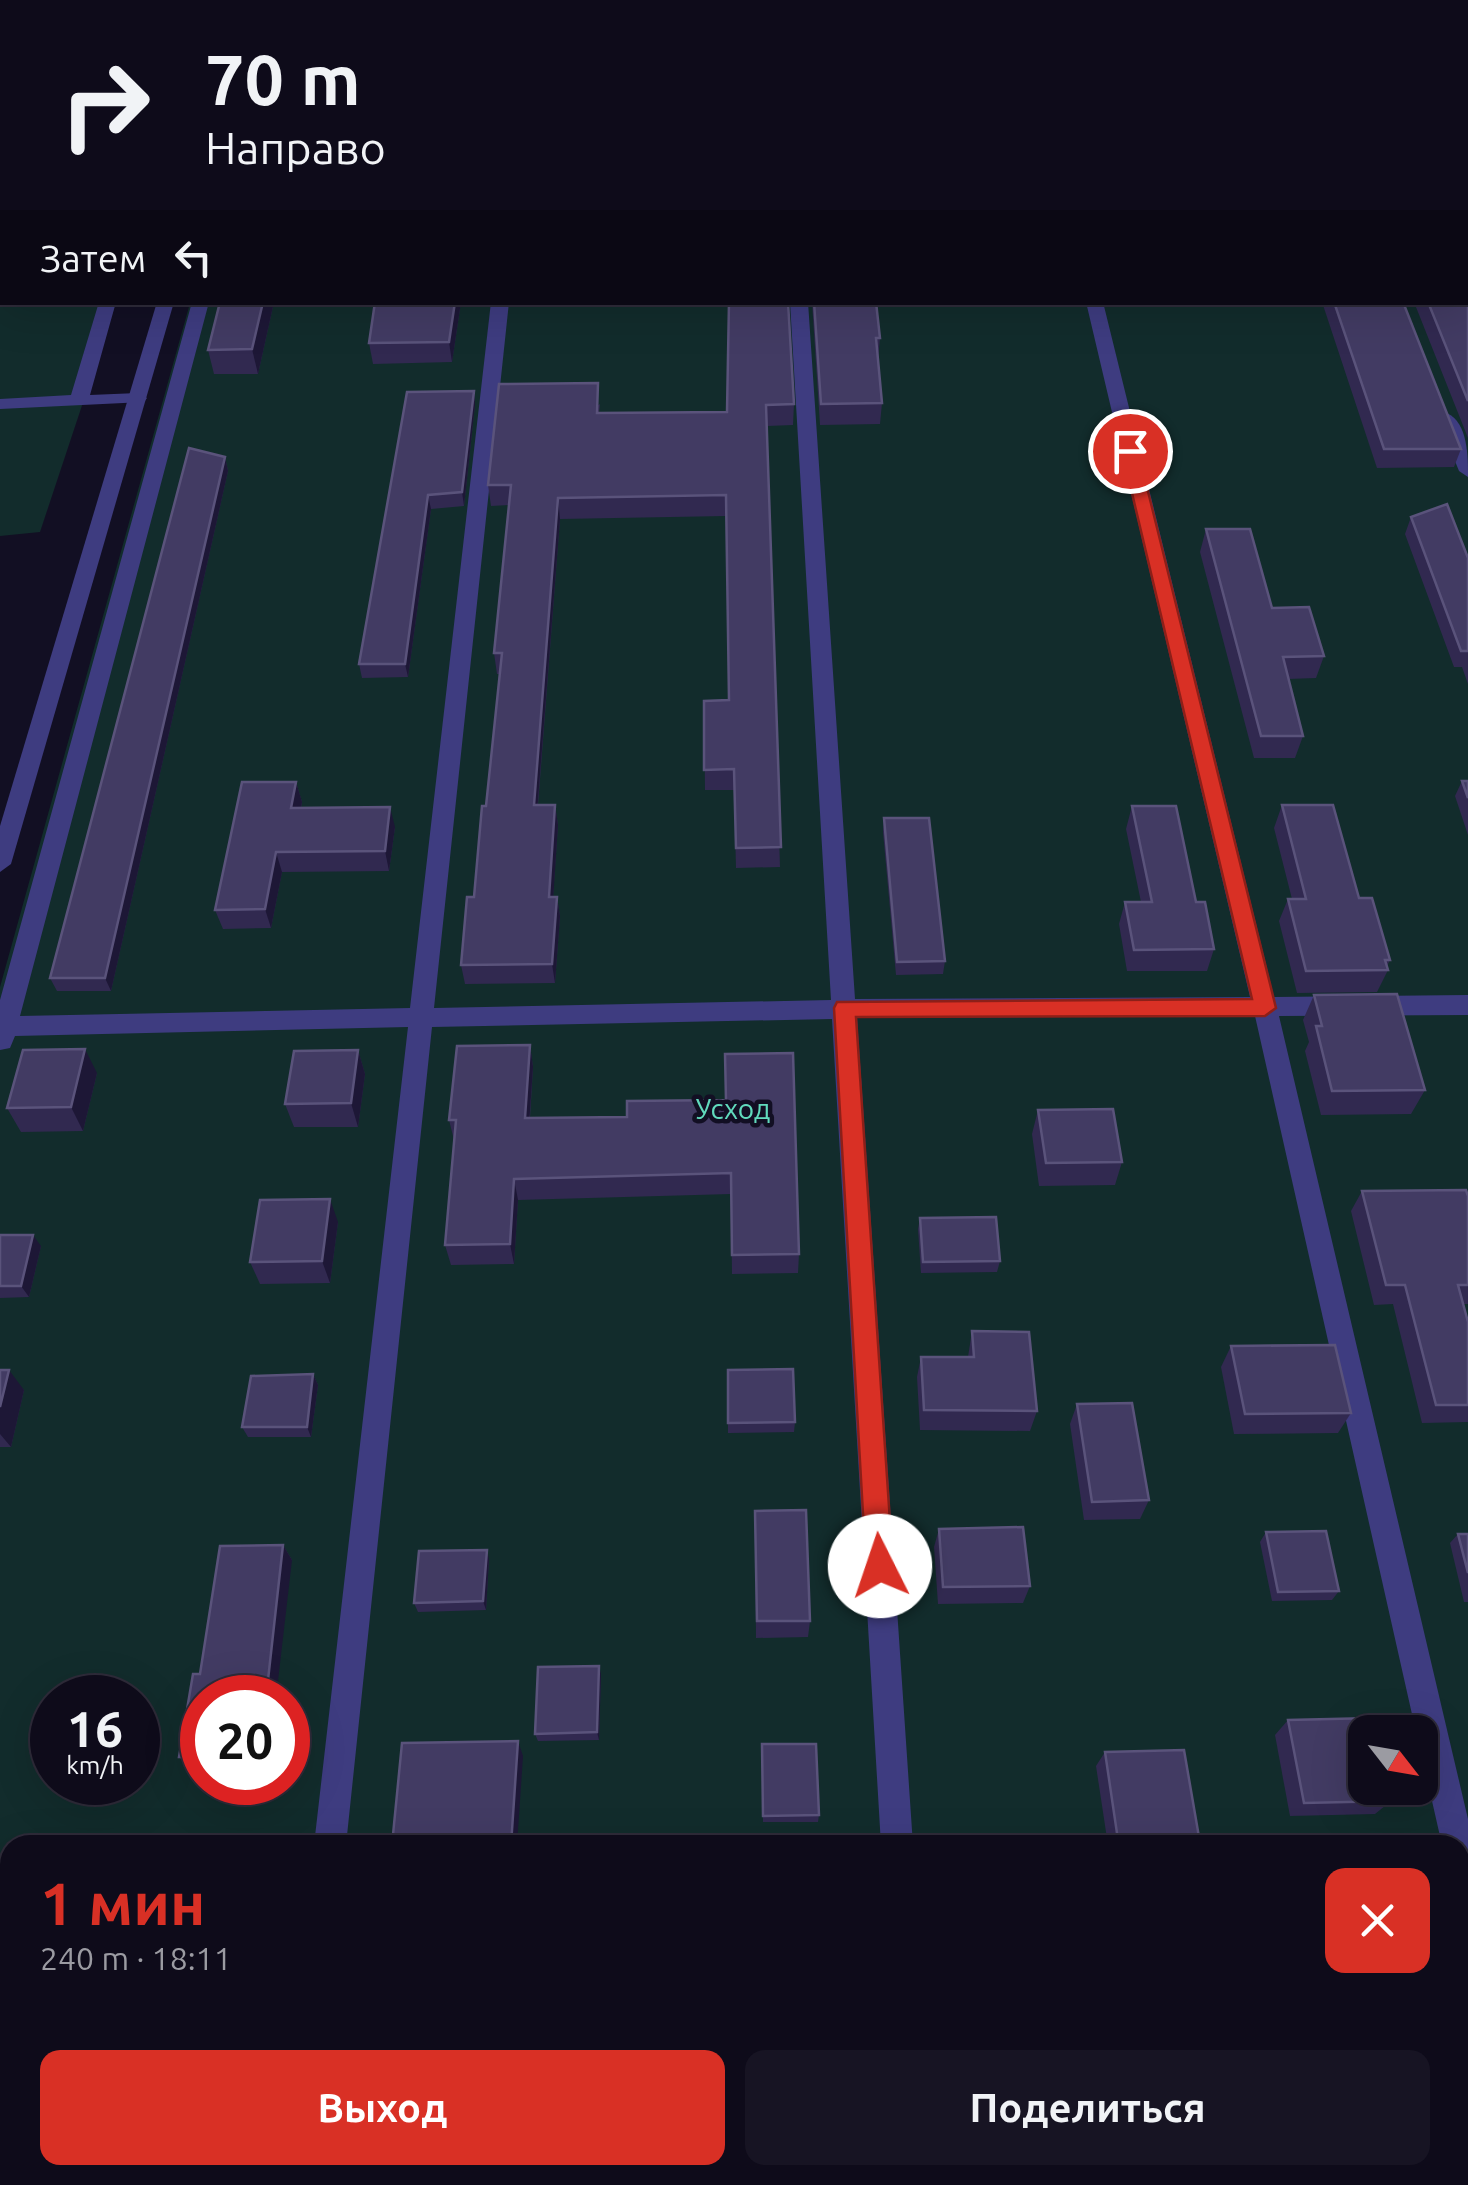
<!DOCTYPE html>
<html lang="ru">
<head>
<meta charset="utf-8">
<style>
	:root { --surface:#0e0b1a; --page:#171423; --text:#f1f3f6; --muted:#9b9ba2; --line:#2e2b39; --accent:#d93025 }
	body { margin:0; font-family:Ubuntu,sans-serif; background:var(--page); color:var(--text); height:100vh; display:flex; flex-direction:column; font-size:38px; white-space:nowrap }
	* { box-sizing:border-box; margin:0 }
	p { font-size:32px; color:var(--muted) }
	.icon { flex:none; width:55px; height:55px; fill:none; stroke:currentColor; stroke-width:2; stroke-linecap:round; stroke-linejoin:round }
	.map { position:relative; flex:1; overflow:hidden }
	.panel { position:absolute; left:0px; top:1835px; width:1470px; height:350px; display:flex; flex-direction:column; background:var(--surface); border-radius:30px 30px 0 0; box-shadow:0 10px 40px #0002,0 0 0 2px var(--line) }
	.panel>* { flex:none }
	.guide { position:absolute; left:0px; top:0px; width:1470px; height:305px; box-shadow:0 10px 40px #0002,0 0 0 2px var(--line); background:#0e0b1a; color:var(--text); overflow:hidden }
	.needle { width:65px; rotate:121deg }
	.controls { position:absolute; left:1348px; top:1715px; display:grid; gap:20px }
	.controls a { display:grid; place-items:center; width:90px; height:90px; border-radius:20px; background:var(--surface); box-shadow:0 10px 40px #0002,0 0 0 2px var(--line); font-size:50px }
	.speed { position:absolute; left:30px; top:1675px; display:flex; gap:20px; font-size:50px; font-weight:700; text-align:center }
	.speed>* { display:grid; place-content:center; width:130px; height:130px; border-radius:50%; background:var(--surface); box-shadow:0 10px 40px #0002,0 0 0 2px var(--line); line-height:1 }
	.speed small { font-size:25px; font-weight:400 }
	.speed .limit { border:15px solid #d22; background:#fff; color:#111 }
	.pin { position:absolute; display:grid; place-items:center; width:85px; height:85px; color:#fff; margin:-42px; border:5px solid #fff; border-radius:50%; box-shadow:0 2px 10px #0007 }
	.me { position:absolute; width:110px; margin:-55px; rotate:356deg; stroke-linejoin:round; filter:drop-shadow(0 0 8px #0008) }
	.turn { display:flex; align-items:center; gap:35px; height:210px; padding:0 40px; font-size:45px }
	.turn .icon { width:130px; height:130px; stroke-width:2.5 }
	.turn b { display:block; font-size:70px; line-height:85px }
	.then { display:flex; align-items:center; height:95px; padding:0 40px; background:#0003; gap:20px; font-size:38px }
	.round { display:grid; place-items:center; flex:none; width:105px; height:105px; border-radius:20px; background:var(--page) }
	.head { display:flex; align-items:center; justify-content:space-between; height:170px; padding:0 40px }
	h1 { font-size:60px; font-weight:700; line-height:75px; color:var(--accent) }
	.primary-button { display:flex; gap:20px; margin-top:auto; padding:20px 40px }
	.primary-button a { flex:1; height:115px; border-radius:20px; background:var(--accent); color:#fff; font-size:40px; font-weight:700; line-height:115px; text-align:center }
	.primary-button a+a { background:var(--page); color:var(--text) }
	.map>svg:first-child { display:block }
</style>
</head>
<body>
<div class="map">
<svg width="1468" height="2185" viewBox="0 0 1468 2185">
	<rect width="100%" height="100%" fill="#120f23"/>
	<!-- green -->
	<g fill="#122c2c" fill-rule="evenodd">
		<polygon points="0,0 216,0 2,2 2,302 116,303 40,532 0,536"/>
		<path d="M277 0H1468V2185H0V987L190 303 1468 302V2ZM52 1698H138V1782H52ZM202 1698H288V1782H202ZM1365 1732H1420V1788H1365ZM10 1845H1460V2175H10Z"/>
	</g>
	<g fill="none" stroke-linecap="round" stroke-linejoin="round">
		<!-- lane -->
		<g fill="#3e3c80" fill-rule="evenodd">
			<rect x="798" y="0" width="14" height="2"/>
			<polygon points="1300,0 1314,0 1315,2 1301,2"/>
			<polygon points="99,302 116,302 90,395 138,393 147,398 144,402 0,409 0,399 71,395"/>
			<polygon points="192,302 209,302 20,1016 410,1008 491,302 509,302 434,1008 831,1000 790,302 808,302 855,999 1250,997 1086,302 1103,302 1274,997 1468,995 1468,1015 1279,1016 1468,1819 1468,1902 1460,1899 1460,1845 1442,1845 1420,1748 1420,1732 1416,1732 1255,1016 857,1018 913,1845 881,1845 832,1019 432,1027 346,1845 314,1845 408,1027 15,1036 10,1048 0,1050 0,1000"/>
			<path d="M1447 413C1468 423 1468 456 1468 477L1459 471 1438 419Z"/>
			<polygon points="276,2175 312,2175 311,2185 275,2185"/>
			<rect x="900" y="2175" width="36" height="10"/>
		</g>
		<!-- street -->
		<polygon fill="#3e3c80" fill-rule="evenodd" points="157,302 174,302 11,864 0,872 0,826"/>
	</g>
	<!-- wall -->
	<g fill="#312950">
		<polygon points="76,0 171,0 170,2 77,2"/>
		<rect x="724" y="0" width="45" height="2"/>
		<rect x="0" y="71" width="2" height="197"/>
		<polygon points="1468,255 1468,438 1414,302 1468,302"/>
		<polygon points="274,302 258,374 214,374 208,350"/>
		<polygon points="461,302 452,362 373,364 369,343"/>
		<polygon points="729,302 794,404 793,425 767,426 780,867 736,868 734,790 705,790 704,701 729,700 726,516 560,519 538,805 555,805 558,825 553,897 557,897 560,916 555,983 465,984 461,965 474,897 486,806 500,674 497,674 494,653 509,505 491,506 488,485 600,404 599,413 727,412"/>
		<polygon points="812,302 876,302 880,338 878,359 882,403 880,424 820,425"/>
		<polygon points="1322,302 1403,302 1461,449 1454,467 1377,468"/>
		<polygon points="474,391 475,405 464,506 431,509 408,677 362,678 359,664 407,392"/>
		<polygon points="225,457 228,471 111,991 57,991 50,978"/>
		<polygon points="1411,517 1468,558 1468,684 1462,667 1454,667 1405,534"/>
		<polygon points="1206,529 1272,608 1324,656 1316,678 1288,679 1303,736 1295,758 1254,758 1200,552"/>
		<polygon points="1462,781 1468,781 1468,835 1455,796"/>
		<polygon points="296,782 302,802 301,808 395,827 389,871 282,872 271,928 223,929 215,910"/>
		<polygon points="1282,805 1359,898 1390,960 1387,966 1388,970 1377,992 1297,993 1279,921 1288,899 1292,899 1274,828"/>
		<polygon points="1132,806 1196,902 1214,949 1207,971 1127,971 1119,924 1125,902 1141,902 1126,829"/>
		<polygon points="884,818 945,961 943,974 896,975 883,832"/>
		<polygon points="1314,995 1425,1090 1411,1114 1321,1115 1305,1051 1309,1042 1303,1020"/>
		<polygon points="530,1045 533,1067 530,1118 627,1117 725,1100 799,1254 798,1273 732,1274 731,1194 518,1200 514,1264 451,1265 445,1245 454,1140 449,1120"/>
		<polygon points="358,1050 365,1074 358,1127 294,1127 285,1104"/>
		<polygon points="97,1073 83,1131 21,1132 7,1108"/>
		<polygon points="1038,1110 1122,1162 1115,1185 1039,1186 1032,1134"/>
		<polygon points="1362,1191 1468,1196 1468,1304 1463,1304 1468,1322 1468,1422 1422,1423 1393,1304 1374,1305 1351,1211"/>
		<polygon points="920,1218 1000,1261 997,1272 921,1273 918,1229"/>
		<polygon points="338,1222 330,1283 260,1284 250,1262"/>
		<polygon points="0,1235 41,1246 29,1297 0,1298"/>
		<polygon points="972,1331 1037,1411 1030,1431 920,1430 917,1377 921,1357 968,1357"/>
		<polygon points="1231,1346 1351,1413 1338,1433 1234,1434 1221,1367"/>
		<polygon points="0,1370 24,1390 11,1447 0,1447"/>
		<polygon points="728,1370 795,1422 794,1432 728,1433"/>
		<polygon points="313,1374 318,1385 311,1437 248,1437 242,1427"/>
		<polygon points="1077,1404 1149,1500 1140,1519 1084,1520 1070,1424"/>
		<polygon points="755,1511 810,1621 808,1637 756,1638"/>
		<polygon points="939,1529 1030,1586 1023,1603 938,1604 934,1547"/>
		<polygon points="1266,1532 1339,1591 1332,1600 1272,1601 1260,1542"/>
		<polygon points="1458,1534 1468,1534 1468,1602 1464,1602 1450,1543"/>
		<polygon points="283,1545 292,1560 202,1698 202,1768 190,1768 179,1757 200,1674"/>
		<polygon points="489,1559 486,1610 418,1612 414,1603"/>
		<polygon points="601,1674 599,1740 538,1741 535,1734"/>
		<polygon points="1288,1720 1391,1801 1375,1814 1290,1816 1275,1735"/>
		<polygon points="762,1744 819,1815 818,1822 763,1822"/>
		<polygon points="1105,1752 1199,1837 1191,1845 1108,1845 1096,1766"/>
	</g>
	<!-- shaded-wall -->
	<g fill="#1d1736">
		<polygon points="263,302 274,302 258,374 252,349"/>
		<polygon points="455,302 461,302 452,362 449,342"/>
		<polygon points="474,391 475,405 464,506 462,492"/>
		<polygon points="225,457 228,471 111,991 105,978"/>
		<polygon points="428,495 431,509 408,677 405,664"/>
		<polygon points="558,498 560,519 536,825 534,805"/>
		<polygon points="296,782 302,802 297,828 291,808"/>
		<polygon points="555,805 558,825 552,916 549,897"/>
		<polygon points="390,807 395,827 389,871 385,851"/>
		<polygon points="276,852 282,872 271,928 265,909"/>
		<polygon points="557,897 560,916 555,983 552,964"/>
		<polygon points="530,1045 533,1067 528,1139 525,1118"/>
		<polygon points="85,1049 97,1073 83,1131 71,1107"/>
		<polygon points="358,1050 365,1074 358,1127 351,1103"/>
		<polygon points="514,1179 518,1200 514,1264 510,1244"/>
		<polygon points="330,1199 338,1222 330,1283 322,1261"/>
		<polygon points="33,1235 41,1246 29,1297 21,1286"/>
		<polygon points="9,1370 24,1390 11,1447 0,1434 0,1407"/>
		<polygon points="313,1374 318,1385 311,1437 307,1427"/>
		<polygon points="283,1545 292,1560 276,1698 266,1698"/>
		<polygon points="487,1550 489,1559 486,1610 483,1601"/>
		<polygon points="599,1666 601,1674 599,1740 597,1732"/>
		<polygon points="518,1741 523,1756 517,1845 511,1845"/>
	</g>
	<!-- building -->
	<g fill="#423b63" stroke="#5a537b" stroke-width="2.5">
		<polygon points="310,0 362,0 361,2 310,2"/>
		<polygon points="463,0 617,0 617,2 462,2"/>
		<polygon points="843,0 1214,0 1215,2 843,2"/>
		<polygon points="1342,0 1397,0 1398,2 1343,2"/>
		<rect x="0" y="71" width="2" height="175"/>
		<polygon points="1468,254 1468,401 1428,302 1468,302"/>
		<polygon points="220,302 263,302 252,349 208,350"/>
		<polygon points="375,302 455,302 449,342 369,343"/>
		<polygon points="729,302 788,302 794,404 766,405 781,847 736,848 734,769 704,770 704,701 729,700 726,495 558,498 534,805 555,805 549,897 557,897 552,964 461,965 467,897 474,897 482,806 486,806 502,653 494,653 511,485 488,485 499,384 598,383 597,413 727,412"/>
		<polygon points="814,302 876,302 880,338 876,338 882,403 821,404"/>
		<polygon points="1334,302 1403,302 1461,449 1384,449"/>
		<polygon points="474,391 462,492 428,495 405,664 359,664 407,392"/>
		<polygon points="189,448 225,457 105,978 50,978"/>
		<polygon points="1447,504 1468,558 1468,651 1461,651 1411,517"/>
		<polygon points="1206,529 1250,529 1272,608 1309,607 1324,656 1283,657 1303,736 1261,736"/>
		<polygon points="1462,781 1468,781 1468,798"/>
		<polygon points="242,782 296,782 291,808 390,807 385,851 276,852 265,909 215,910"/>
		<polygon points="1282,805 1333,805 1359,898 1372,898 1390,960 1385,960 1388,970 1306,971 1288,899 1306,899"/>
		<polygon points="1132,806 1176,806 1196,902 1205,902 1214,949 1134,950 1125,902 1152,902"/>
		<polygon points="884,818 929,818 945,961 897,962"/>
		<polygon points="1397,994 1425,1090 1332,1091 1316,1026 1322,1026 1314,995"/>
		<polygon points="530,1045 525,1118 627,1117 627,1101 726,1100 725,1054 793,1053 799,1254 732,1255 731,1173 514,1179 510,1244 445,1245 456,1120 449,1120 457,1046"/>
		<polygon points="85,1049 71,1107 7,1108 23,1050"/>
		<polygon points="358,1050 351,1103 285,1104 294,1051"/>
		<polygon points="1113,1109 1122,1162 1046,1163 1038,1110"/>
		<polygon points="1466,1190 1468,1196 1468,1285 1458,1285 1468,1322 1468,1405 1436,1405 1405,1285 1386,1285 1362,1191"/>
		<polygon points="330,1199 322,1261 250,1262 260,1200"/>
		<polygon points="996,1217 1000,1261 923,1262 920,1218"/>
		<polygon points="0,1235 33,1235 21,1286 0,1286"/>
		<polygon points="972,1331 1029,1332 1037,1411 924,1410 921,1357 974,1357"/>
		<polygon points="1335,1345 1351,1413 1245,1414 1231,1346"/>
		<polygon points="793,1369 795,1422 728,1423 728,1370"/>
		<polygon points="0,1370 9,1370 0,1407"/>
		<polygon points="313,1374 307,1427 242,1427 251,1376"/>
		<polygon points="1132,1403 1149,1500 1092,1502 1077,1404"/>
		<polygon points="806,1510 810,1621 757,1621 755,1511"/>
		<polygon points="1023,1527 1030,1586 943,1587 939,1529"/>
		<polygon points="1326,1531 1339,1591 1278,1592 1266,1532"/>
		<polygon points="1458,1534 1468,1534 1468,1573"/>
		<polygon points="283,1545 266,1698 202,1698 202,1757 179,1757 193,1674 200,1674 220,1546"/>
		<polygon points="487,1550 483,1601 414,1603 419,1551"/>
		<polygon points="599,1666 597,1732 535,1734 538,1667"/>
		<polygon points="1373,1718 1376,1732 1365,1732 1365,1788 1388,1788 1391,1801 1304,1803 1288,1720"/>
		<polygon points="518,1741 511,1845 392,1845 402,1743"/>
		<polygon points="762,1744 816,1744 819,1815 763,1816"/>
		<polygon points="1184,1750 1199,1837 1118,1840 1105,1752"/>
	</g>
	<!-- route -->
	<polygon fill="#d93025" stroke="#8d1f18" stroke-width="2.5" points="1130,446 1138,451 1276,1008 1265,1016 856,1017 893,1566 889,1576 880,1579 870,1576 866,1566 834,1008 837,1002 1252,999 1122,451"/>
	<g text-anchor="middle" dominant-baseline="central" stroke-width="9" stroke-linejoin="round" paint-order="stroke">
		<!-- park labels -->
		<g font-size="28" fill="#61dbbd" stroke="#120f23">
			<text x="733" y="1108">Усход</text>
		</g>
	</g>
</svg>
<div class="controls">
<a><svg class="needle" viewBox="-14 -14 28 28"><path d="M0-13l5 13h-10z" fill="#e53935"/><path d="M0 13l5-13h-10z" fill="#9b9ba2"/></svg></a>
</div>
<div class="speed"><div>16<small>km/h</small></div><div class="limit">20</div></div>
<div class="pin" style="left:1130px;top:451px;background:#d93025"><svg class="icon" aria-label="arrive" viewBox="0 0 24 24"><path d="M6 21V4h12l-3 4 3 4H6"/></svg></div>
<svg class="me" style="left:880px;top:1566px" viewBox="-20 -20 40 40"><circle r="19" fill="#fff"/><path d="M0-13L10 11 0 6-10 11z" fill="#d93025"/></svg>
<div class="guide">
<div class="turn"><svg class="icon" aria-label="right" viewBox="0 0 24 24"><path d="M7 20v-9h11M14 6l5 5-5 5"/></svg><div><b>70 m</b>Направо</div></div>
<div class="then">Затем<svg class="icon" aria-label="left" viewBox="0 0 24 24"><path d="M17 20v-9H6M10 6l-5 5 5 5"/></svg></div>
</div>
<section class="panel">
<div class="head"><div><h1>1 мин</h1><p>240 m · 18:11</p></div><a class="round" style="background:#d93025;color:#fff"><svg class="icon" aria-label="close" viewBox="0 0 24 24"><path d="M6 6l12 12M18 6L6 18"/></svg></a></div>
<div class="primary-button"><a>Выход</a><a>Поделиться</a></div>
</section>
</div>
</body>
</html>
